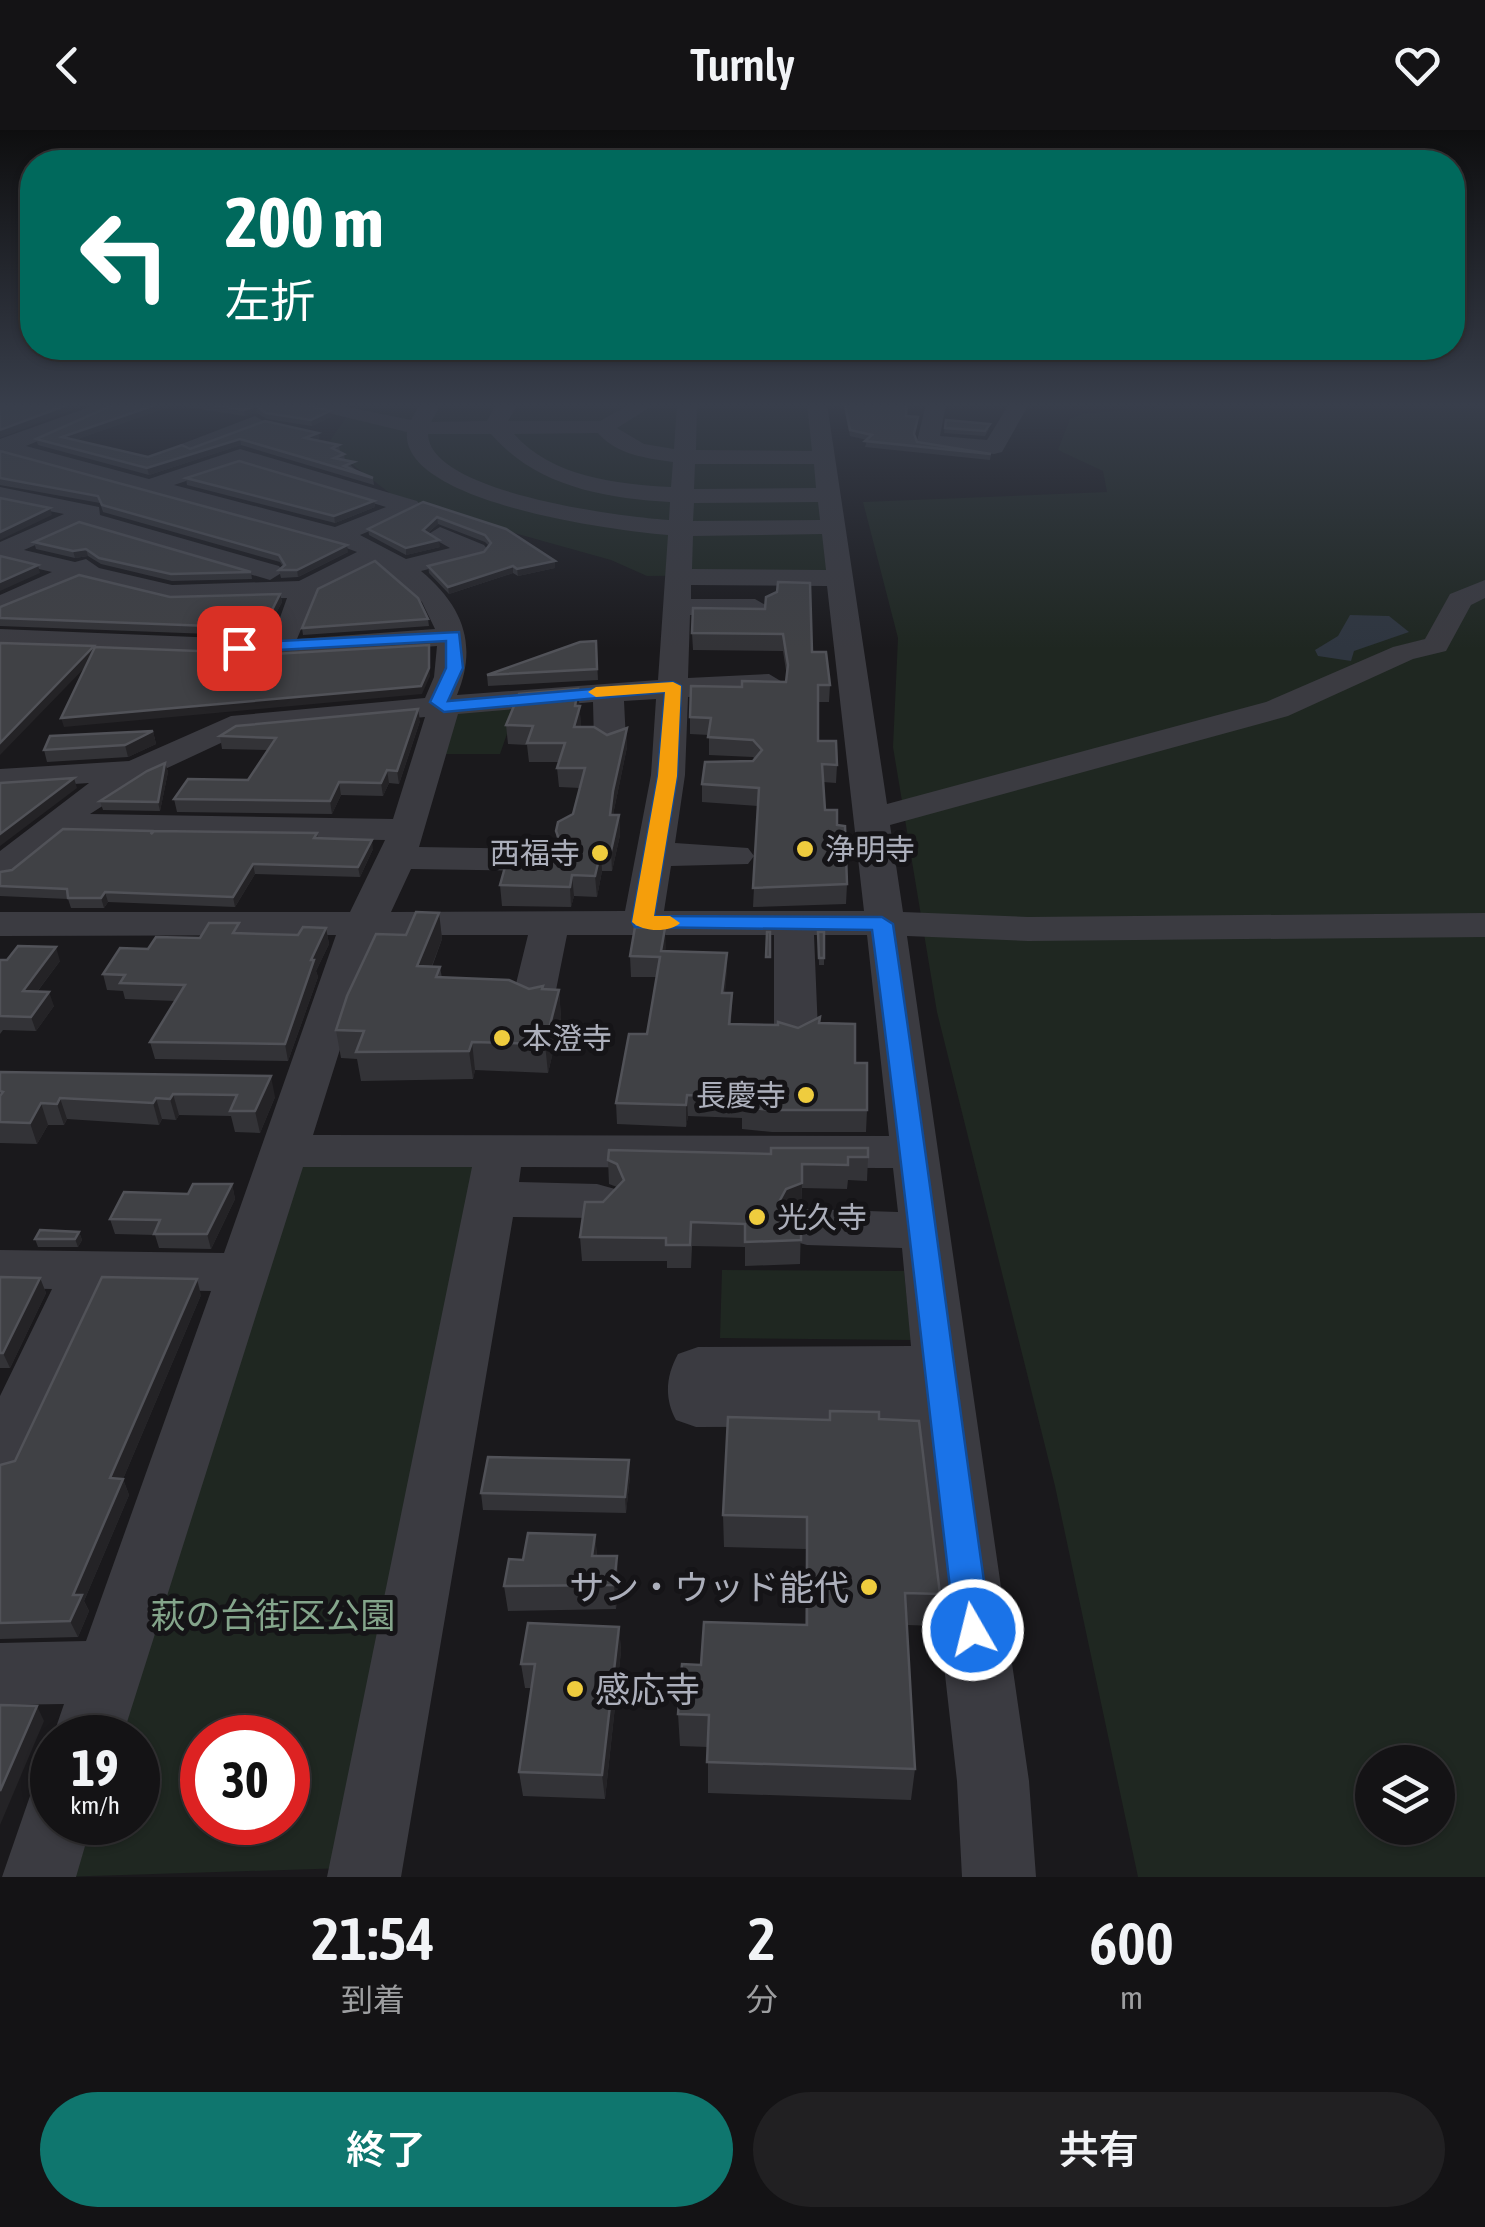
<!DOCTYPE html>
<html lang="ja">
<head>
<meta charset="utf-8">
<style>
	:root { --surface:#141315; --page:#212022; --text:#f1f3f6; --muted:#9d9ea0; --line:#333234; --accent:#0f766e }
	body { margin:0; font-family:"Asap Condensed","Noto Sans JP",sans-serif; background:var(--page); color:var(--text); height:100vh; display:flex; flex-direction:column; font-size:38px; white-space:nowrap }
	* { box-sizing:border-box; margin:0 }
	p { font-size:32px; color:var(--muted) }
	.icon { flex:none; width:55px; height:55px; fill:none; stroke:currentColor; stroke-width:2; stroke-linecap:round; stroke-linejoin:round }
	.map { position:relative; height:1747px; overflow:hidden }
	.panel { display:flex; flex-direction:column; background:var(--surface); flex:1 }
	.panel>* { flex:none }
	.banner { position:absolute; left:20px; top:20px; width:1445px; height:210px; border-radius:40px; box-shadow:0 2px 8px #0004,0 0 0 2px var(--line); background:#00695c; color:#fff; overflow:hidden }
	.fabs { position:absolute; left:1355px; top:1615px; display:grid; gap:20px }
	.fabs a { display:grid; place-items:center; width:100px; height:100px; border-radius:50%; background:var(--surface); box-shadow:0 2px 8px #0004,0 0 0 2px var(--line); font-size:50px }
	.speed { position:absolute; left:30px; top:1585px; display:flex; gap:20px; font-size:50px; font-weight:700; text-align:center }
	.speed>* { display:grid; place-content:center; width:130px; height:130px; border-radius:50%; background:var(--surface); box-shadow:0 2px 8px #0004,0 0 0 2px var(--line); line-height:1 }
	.speed small { font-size:25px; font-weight:400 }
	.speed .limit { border:15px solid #d22; background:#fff; color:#111 }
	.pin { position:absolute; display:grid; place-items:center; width:85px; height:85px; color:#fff; margin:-42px; border-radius:20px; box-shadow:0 5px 15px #0006 }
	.me { position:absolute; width:110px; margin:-55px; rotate:352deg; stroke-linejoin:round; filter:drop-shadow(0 0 8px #0008) }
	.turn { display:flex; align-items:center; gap:35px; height:210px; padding:0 40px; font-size:45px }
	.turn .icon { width:130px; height:130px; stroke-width:2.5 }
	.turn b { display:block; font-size:70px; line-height:85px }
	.eta { display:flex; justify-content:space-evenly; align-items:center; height:170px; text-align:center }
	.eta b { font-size:60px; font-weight:600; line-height:70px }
	.primary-button { display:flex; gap:20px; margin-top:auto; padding:20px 40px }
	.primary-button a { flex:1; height:115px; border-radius:60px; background:var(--accent); color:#fff; font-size:40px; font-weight:600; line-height:115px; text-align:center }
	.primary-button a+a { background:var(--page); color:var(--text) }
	header { display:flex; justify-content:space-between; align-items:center; height:130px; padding:0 40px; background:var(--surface); font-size:45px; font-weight:600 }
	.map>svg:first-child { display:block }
</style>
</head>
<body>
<header><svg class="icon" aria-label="back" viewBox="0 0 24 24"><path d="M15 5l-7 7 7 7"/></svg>Turnly<svg class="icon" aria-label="heart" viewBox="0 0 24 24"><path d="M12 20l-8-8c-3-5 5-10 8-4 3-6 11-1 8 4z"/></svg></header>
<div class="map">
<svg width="1485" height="1747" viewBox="0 0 1485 1747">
	<rect width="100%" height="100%" fill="#1a191c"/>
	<!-- green -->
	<g fill="#1f2721" fill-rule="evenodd">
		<polygon points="361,274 813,274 840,444 647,446 611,430 400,371 327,315 352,279"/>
		<path d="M1187 274H1485V1747H1138L1055 1356 937 882 893 617 898 508 863 372 1107 362 1103 341 1058 320 1070 289 1083 284ZM1372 1632H1438V1698H1372Z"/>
		<polygon points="517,575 500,624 437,624 454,581"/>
		<path d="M483 1029 347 1738 60 1747 78 1693 138 1692V1608L106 1607 300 1030ZM202 1608H288V1692H202Z"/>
		<polygon points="722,1140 904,1141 911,1210 720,1208"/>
	</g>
	<!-- water -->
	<polygon fill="#2f3640" points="1350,485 1389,486 1409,502 1354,521 1351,531 1318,526 1315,520 1338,506"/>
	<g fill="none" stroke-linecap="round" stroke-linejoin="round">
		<!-- minor -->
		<g fill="#3b3b41" fill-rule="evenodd">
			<path d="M98 274 119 277 26 316 149 349 240 319 417 371 421 376 417 381 360 405 406 429 450 418 427 405 440 397 484 415 488 420 484 425 421 441C463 476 478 515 457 565L658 550 668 405C617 401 400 373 407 302L291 274H333L411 290 420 274H441L431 292 487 291 496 274H518L508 291H600L630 274H655L617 298 644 314 674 319 677 274H697L696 320 812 321 807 274H827L887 674 1266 572 1393 517 1425 509 1450 464 1485 450V468L1471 475 1446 521 1413 529 1288 586 890 695 903 782 1028 787 1485 783V807L1028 811 907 806 1029 1651 1036 1747H962L957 1651 917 1296 696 1297 676 1290C664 1268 666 1246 678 1224L698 1217 911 1216 902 1118 807 1115 789 1110 782 1097 789 1084 807 1079 898 1082 893 1038 521 1037 519 1052 597 1054 615 1059 622 1071 615 1083 597 1088 513 1087 401 1747H327L472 1037H303L122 1608 52 1609 64 1574 0 1575V1513L86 1511 211 1161 105 1159 21 1344 0 1351V1266L52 1159 0 1158V1120L224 1123 336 805 0 806V782H350L385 710 64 705 13 747 0 750V721L89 653 0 659V639L129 631 231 586 425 568 434 547 437 516 274 528 0 517V499L266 510 277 496 287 468 172 471 81 449 0 483V465L52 442 0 430V412L64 384 0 371V357L99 377 100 385 279 436 283 442 270 450 80 395 24 420 75 432 86 429 99 438 172 455 299 451 357 422 315 406 0 323V309ZM598 303C617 325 646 328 673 332L671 357C616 354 552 347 514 304ZM428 304H491C536 356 603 368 670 372L669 390C623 387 429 363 428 304ZM240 333 386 377 335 397 174 355ZM695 334H814L816 358 694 359ZM818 372 820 390 693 391 694 373ZM822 404 826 440 692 439 693 406ZM376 433 422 472 435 499 297 509 316 463ZM691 455 827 456 864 781H664L671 736 748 734 754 726 748 718 675 713 685 645 688 567 769 562 784 553 769 544 688 548 690 485H755L769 477 755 469H691ZM656 569 651 645 625 781 391 782 411 739 540 741 553 738 559 730 553 722 540 719 419 717 458 584 593 572 594 611 610 621 626 611 624 571ZM425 587 393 689 90 684 148 647 238 605ZM376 805H528L512 870 518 879 533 883 548 879 554 870 567 805H774V902L781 911 796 915 811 911 818 902 814 805H867L889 1006 313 1005Z"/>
			<polygon points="926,274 946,274 940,306 987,310 1009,274 1029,274 1002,322 994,324 920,316 917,311"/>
			<polygon points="255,286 265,292 262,296 190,322 179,315"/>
			<polygon points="52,1657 52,1692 92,1692 76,1747 2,1747 30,1666"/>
		</g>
	</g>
	<!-- wall -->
	<g fill="#333337">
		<polygon points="115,274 301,274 331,287 312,296 267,289 257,283 245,286 174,275 75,310 148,327 190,319 265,291 318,303 319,310 317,310 339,315 340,322 344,324 345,330 355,339 353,340 373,348 374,355 241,315 149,345 38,315 36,309"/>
		<polygon points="843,274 907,274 906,286 918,292 914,306 917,312 991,324 990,330 865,317 867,310 850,306"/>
		<polygon points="946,290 989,299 985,306 944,303"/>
		<polygon points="0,321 348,422 298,447 281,448 279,440 283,437 280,432 103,382 100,373 0,355"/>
		<polygon points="186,348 374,371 375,377 335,393 187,355"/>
		<polygon points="423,372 555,431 555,438 518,446 513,443 449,464 429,443 428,436 484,422 489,416 485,412 438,394 428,403 440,417 406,425 369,405 368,399"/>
		<polygon points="34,412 251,442 252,449 172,451 101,434 88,426 75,428 36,419"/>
		<polygon points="280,464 282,472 264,506 0,496 0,477 170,467"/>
		<polygon points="765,479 812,522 830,555 829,572 818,572 818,611 837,635 836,653 823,652 825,680 837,695 847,754 846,774 753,777 758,676 702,672 702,654 755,629 753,627 709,625 709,605 690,604 690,587 742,557 786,552 787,547 783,521 693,520 692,503"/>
		<polygon points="428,489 429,496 303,505 302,498"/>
		<polygon points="596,511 598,550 488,556 487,545"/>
		<polygon points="578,559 581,597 607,605 627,598 627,617 614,680 613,685 619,685 620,705 612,741 602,741 597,767 574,766 571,777 502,776 500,755 540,730 557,714 556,701 573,684 580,658 559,657 557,638 559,632 529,632 527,615 508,614 506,595"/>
		<polygon points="420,591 399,654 389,653 383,666 341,665 332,684 177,682 174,669 248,650 268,620 222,619 220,606"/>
		<polygon points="153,601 156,614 128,627 47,632 44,620"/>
		<polygon points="165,633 168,642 160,681 103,680 100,671"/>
		<polygon points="152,703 317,703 318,708 373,719 360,747 255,744 235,777 108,772 104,778 71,778 68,769 0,766 0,742"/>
		<polygon points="439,783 442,809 432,837 440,837 442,848 529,859 543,856 543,859 559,860 561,888 548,943 475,940 473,949 361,951 357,929 341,928 336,900 406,805"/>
		<polygon points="326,798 329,814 316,841 318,847 288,931 155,929 150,912 175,871 125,869 123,861 107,860 103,844 148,819 200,808 241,804 298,805"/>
		<polygon points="818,802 824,802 824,835 819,835"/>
		<polygon points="665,821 727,823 725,863 732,863 731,894 798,898 819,893 855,933 867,980 866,1002 772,1002 742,999 742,988 688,986 686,997 617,994 616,973 647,904 657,847 631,847 630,826"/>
		<polygon points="0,830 60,831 37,862 54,876 36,901 3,900 0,904"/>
		<polygon points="0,942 275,967 260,1003 235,1002 231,986 179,985 176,990 162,989 159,995 67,989 64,995 48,995 37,1014 0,1013"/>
		<polygon points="868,1027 867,1051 848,1050 847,1059 802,1058 801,1077 786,1082 785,1084 786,1088 801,1094 800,1134 745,1136 745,1117 692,1116 691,1138 667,1138 667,1131 582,1131 580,1107 603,1072 617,1057 609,1054 608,1030"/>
		<polygon points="232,1054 235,1069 211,1119 159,1118 155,1105 115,1104 110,1089 188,1064"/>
		<polygon points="79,1102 82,1110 78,1117 38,1117 35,1109"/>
		<polygon points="0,1147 40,1148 46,1163 10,1238 0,1238"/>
		<polygon points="201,1165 123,1349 129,1365 84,1471 89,1481 78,1507 0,1509 0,1335 15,1331"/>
		<polygon points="879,1289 940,1464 936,1496 907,1495 915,1639 911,1670 708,1663 708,1617 680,1616 678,1584 701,1535 805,1495 806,1419 724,1417 723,1385 830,1290"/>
		<polygon points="630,1346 626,1383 483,1380 481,1363"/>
		<polygon points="595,1405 597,1426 619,1450 616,1479 508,1481 504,1456 523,1430"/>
		<polygon points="619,1497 621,1521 605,1669 523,1666 519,1642 532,1558 525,1558 521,1534"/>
	</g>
	<!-- shaded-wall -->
	<g fill="#242326">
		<polygon points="70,274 88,274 0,308 0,300"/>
		<polygon points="158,274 174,275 64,314 62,307"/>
		<polygon points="256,276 257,283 245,286 244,280"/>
		<polygon points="330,281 331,287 312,296 311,290"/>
		<polygon points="318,303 319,310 306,314 305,308"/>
		<polygon points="240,309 241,315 149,345 147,338"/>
		<polygon points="374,371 375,377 335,393 334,386"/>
		<polygon points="50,378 52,385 0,410 0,402"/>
		<polygon points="437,387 438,394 424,406 423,400"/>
		<polygon points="439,410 440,417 406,425 406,418"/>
		<polygon points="347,415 348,422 298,447 297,440"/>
		<polygon points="86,419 88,426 75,428 73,421"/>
		<polygon points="555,431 555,438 518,446 517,439"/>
		<polygon points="38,435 40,443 0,461 0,452"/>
		<polygon points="513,436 513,443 449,464 448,457"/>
		<polygon points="280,464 282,472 264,506 263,498"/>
		<polygon points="429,515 430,546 422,564 64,597 61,588"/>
		<polygon points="94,516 97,525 0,625 0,613"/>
		<polygon points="578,559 581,595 575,616 574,597"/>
		<polygon points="418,579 420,591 399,654 397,641"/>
		<polygon points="627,598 627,617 614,680 612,705 610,685 613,661"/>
		<polygon points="153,601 156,614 128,627 125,615"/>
		<polygon points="165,633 168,642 160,681 158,672"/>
		<polygon points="387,640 389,653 383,666 381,653"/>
		<polygon points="74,648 77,658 0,716 0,704"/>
		<polygon points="339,652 341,665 332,684 330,671"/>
		<polygon points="619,685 620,705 612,741 611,721"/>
		<polygon points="372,710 373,719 360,747 358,737"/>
		<polygon points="601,720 602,741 597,767 595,746"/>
		<polygon points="253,734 255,744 235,777 233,767"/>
		<polygon points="572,745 574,766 571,777 570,757"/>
		<polygon points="105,762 108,772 104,778 101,768"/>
		<polygon points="439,783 442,809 421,864 417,836"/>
		<polygon points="326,798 329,814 316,841 318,847 288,931 285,914 311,830"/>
		<polygon points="665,798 666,818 662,841 661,821"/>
		<polygon points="56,817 60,831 27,875 23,861"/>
		<polygon points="727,823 727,844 722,884 722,863"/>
		<polygon points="559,860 561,888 548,943 545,914"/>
		<polygon points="49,862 54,876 36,901 31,887"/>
		<polygon points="472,912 475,940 473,949 469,921"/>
		<polygon points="271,946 275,967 260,1003 255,981"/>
		<polygon points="173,964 179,985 176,990 170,969"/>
		<polygon points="687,965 688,986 686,997 686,975"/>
		<polygon points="60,968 67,989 64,995 57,974"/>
		<polygon points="156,968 162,989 159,995 153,973"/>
		<polygon points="41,973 48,995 37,1014 30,993"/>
		<polygon points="802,1053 801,1077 786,1082 779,1095 779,1072 786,1059"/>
		<polygon points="232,1054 235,1069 211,1119 207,1104"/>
		<polygon points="79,1102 82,1110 78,1117 75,1109"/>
		<polygon points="40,1148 46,1163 10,1238 3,1223"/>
		<polygon points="197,1149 201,1165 123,1349 129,1365 84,1471 89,1481 78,1507 70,1491 73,1465 110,1348"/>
		<polygon points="629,1330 630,1346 626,1383 625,1367"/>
		<polygon points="595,1405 597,1429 592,1426"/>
		<polygon points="617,1426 619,1450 616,1479 614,1455"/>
		<polygon points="619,1497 621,1521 605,1669 602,1645"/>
		<polygon points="37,1576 44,1591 0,1695 0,1661"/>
	</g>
	<!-- building -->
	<g fill="#404145" stroke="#515258" stroke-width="2.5">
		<polygon points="0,274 70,274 0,300"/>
		<polygon points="115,274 158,274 62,307 148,327 182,315 190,319 265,291 318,303 305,308 339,315 332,318 344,324 334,328 354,332 344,336 373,348 240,309 147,338 36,309"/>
		<polygon points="208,274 301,274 330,281 311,290 266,283 256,276 244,280"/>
		<polygon points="845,274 907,274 906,286 918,287 914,304 917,312 991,324 865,311 872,305 850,300"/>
		<polygon points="946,290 990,294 985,301 945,298"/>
		<polygon points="0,321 347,415 297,440 279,440 285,435 279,425 102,375 98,366 0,348"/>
		<polygon points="239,331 374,371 334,386 186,348"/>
		<polygon points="0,368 50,378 0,402"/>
		<polygon points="423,372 506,399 555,431 517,439 513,436 448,457 428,436 484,422 491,413 485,405 437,387 423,400 439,410 406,418 368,399"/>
		<polygon points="79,392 251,442 171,444 99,428 86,419 73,421 34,412"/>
		<polygon points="0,426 38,435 0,452"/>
		<polygon points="375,431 418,468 428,489 302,498 318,459"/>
		<polygon points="79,445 170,467 280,464 263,498 0,488 0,477"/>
		<polygon points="778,452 810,453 812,522 826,522 830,555 818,555 818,611 836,611 837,635 822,634 825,680 837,680 837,695 845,696 847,754 753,758 759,658 702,654 705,632 753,631 762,620 753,610 708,607 711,588 690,587 691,556 742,557 742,551 786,552 788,535 783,504 692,503 693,478 765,479 766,467 777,462"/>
		<polygon points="596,511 597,539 487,545 580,512"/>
		<polygon points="0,513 94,516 0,613"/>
		<polygon points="429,515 429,538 421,556 61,588 95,517 273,524"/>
		<polygon points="578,559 575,576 580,576 574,597 594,597 607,605 627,598 613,661 610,685 619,685 611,721 601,720 595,746 572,745 570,757 500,755 507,730 540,730 542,723 560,712 556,701 558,692 573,684 585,638 557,638 565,613 527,613 533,596 506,595 519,564"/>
		<polygon points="418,579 397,641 387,640 381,653 339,652 330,671 174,669 188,649 248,650 276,608 220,606 236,596"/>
		<polygon points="153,601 125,615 44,620 50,606"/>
		<polygon points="165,633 158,672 100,671 147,641"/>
		<polygon points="74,648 0,704 0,653"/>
		<polygon points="63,699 152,701 151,704 154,701 317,703 314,708 372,710 358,737 253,734 233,767 105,762 101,768 68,768 67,759 0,756 0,742 12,740"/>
		<polygon points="416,782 439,783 417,836 440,837 436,847 509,850 529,859 543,856 542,859 559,860 545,914 472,912 469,921 356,922 364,901 336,900 347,866 376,804 406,805"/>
		<polygon points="209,793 239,793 233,803 298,805 303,797 326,798 311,830 314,830 285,914 150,912 185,855 120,853 125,845 103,844 120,818 148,819 156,807 200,808"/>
		<polygon points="635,797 665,798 661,821 727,823 722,863 732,863 729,894 778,895 778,892 798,898 820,887 819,893 855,894 855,933 867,933 867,980 773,980 742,977 743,967 687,965 686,975 616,973 629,904 647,904 660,827 630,826"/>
		<polygon points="767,802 770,802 770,827 766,827"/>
		<polygon points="818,802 824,802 824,828 819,828"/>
		<polygon points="18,816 56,817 23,861 49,862 31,887 0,886 0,830 7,830"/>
		<polygon points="0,942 271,946 255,981 230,981 237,965 173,964 170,969 156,968 153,973 60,968 57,974 41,973 30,993 0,992 0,966 3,962 0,961"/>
		<polygon points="771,1018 868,1018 868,1027 848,1027 848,1035 802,1034 802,1053 786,1059 779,1072 786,1088 801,1094 801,1110 745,1112 745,1094 691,1092 690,1115 666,1115 666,1108 580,1107 585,1072 603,1072 624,1050 617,1034 608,1030 609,1020 771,1024"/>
		<polygon points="193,1054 232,1054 207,1104 154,1104 160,1090 110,1089 124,1062 188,1064"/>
		<polygon points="40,1100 79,1102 75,1109 35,1109"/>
		<polygon points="0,1147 40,1148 3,1223 0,1223"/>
		<polygon points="102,1147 197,1149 110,1348 123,1349 73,1465 82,1465 70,1491 0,1493 0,1335 15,1331"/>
		<polygon points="830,1281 879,1282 879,1289 919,1291 940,1464 905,1463 915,1639 707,1632 709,1585 678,1584 682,1534 701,1535 704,1492 807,1495 807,1387 723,1385 728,1287 830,1290"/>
		<polygon points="488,1327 629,1330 625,1367 481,1363"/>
		<polygon points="528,1403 595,1405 592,1426 617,1426 614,1455 504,1456 509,1429 523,1430"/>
		<polygon points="528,1493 619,1497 602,1645 519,1642 535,1534 521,1534"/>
		<polygon points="0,1575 37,1576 0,1661"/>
	</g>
	<!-- sky -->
	<linearGradient id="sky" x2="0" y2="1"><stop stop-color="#0e0e0f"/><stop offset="0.53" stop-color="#383e4b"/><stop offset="1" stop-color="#383e4b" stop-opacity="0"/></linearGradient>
	<rect width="1485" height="519" fill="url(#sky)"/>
	<!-- route -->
	<path fill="#1a73e8" stroke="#114b97" stroke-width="2.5" d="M459 502 463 538 448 571 673 552 681 556 677 646 654 786 882 787 893 794C928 1029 957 1265 991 1500L985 1511 973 1516 961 1511 955 1500C927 1267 903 1033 872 800L635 797 632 792 658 646 665 562 444 582 430 572 446 538V511L239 522 231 518 239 513Z"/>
	<!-- slow -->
	<path fill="#f59e0b" d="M673 552 681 556 677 646 654 786H670L680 793C670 803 642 802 632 792L658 646 665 562 596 567 588 562 596 557Z"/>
	<!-- markers -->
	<g fill="#efcc3e" stroke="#151417" stroke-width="4">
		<circle cx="805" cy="719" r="10"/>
		<circle cx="600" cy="723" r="10"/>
		<circle cx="502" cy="908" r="10"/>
		<circle cx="806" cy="965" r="10"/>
		<circle cx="757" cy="1087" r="10"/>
		<circle cx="869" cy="1457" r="10"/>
		<circle cx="575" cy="1559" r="10"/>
	</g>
	<g text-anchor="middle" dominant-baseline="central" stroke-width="10" stroke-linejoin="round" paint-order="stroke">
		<!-- poi labels -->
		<g font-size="30" fill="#acafbb" stroke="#151417" text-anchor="start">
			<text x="825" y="719">浄明寺</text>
			<text x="580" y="723" text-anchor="end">西福寺</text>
			<text x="522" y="908">本澄寺</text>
			<text x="786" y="965" text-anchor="end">長慶寺</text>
			<text x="777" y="1087">光久寺</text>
		</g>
		<!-- near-poi labels -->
		<g font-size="35" fill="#acafbb" stroke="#151417" text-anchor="end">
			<text x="849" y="1457">サン・ウッド能代</text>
			<text x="595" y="1559" text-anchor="start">感応寺</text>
		</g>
		<!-- near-park labels -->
		<g font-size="35" fill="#84a58b" stroke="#151417">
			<text x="273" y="1485">萩の台街区公園</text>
		</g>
	</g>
</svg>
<div class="fabs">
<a><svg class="icon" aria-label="layers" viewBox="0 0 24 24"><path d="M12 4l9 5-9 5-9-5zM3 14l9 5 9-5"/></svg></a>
</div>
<div class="speed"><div>19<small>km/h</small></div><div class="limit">30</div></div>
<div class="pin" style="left:239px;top:518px;background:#d93025"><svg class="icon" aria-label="arrive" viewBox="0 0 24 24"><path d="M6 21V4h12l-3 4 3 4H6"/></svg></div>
<svg class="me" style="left:973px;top:1500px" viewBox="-20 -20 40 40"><circle r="17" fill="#1a73e8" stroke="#fff" stroke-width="3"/><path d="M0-11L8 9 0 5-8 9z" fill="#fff"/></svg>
<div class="banner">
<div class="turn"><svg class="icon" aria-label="left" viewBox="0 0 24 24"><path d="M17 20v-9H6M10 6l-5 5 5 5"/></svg><div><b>200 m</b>左折</div></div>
</div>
</div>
<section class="panel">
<div class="eta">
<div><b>21:54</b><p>到着</p></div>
<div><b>2</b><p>分</p></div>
<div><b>600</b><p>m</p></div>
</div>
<div class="primary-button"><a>終了</a><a>共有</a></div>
</section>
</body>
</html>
